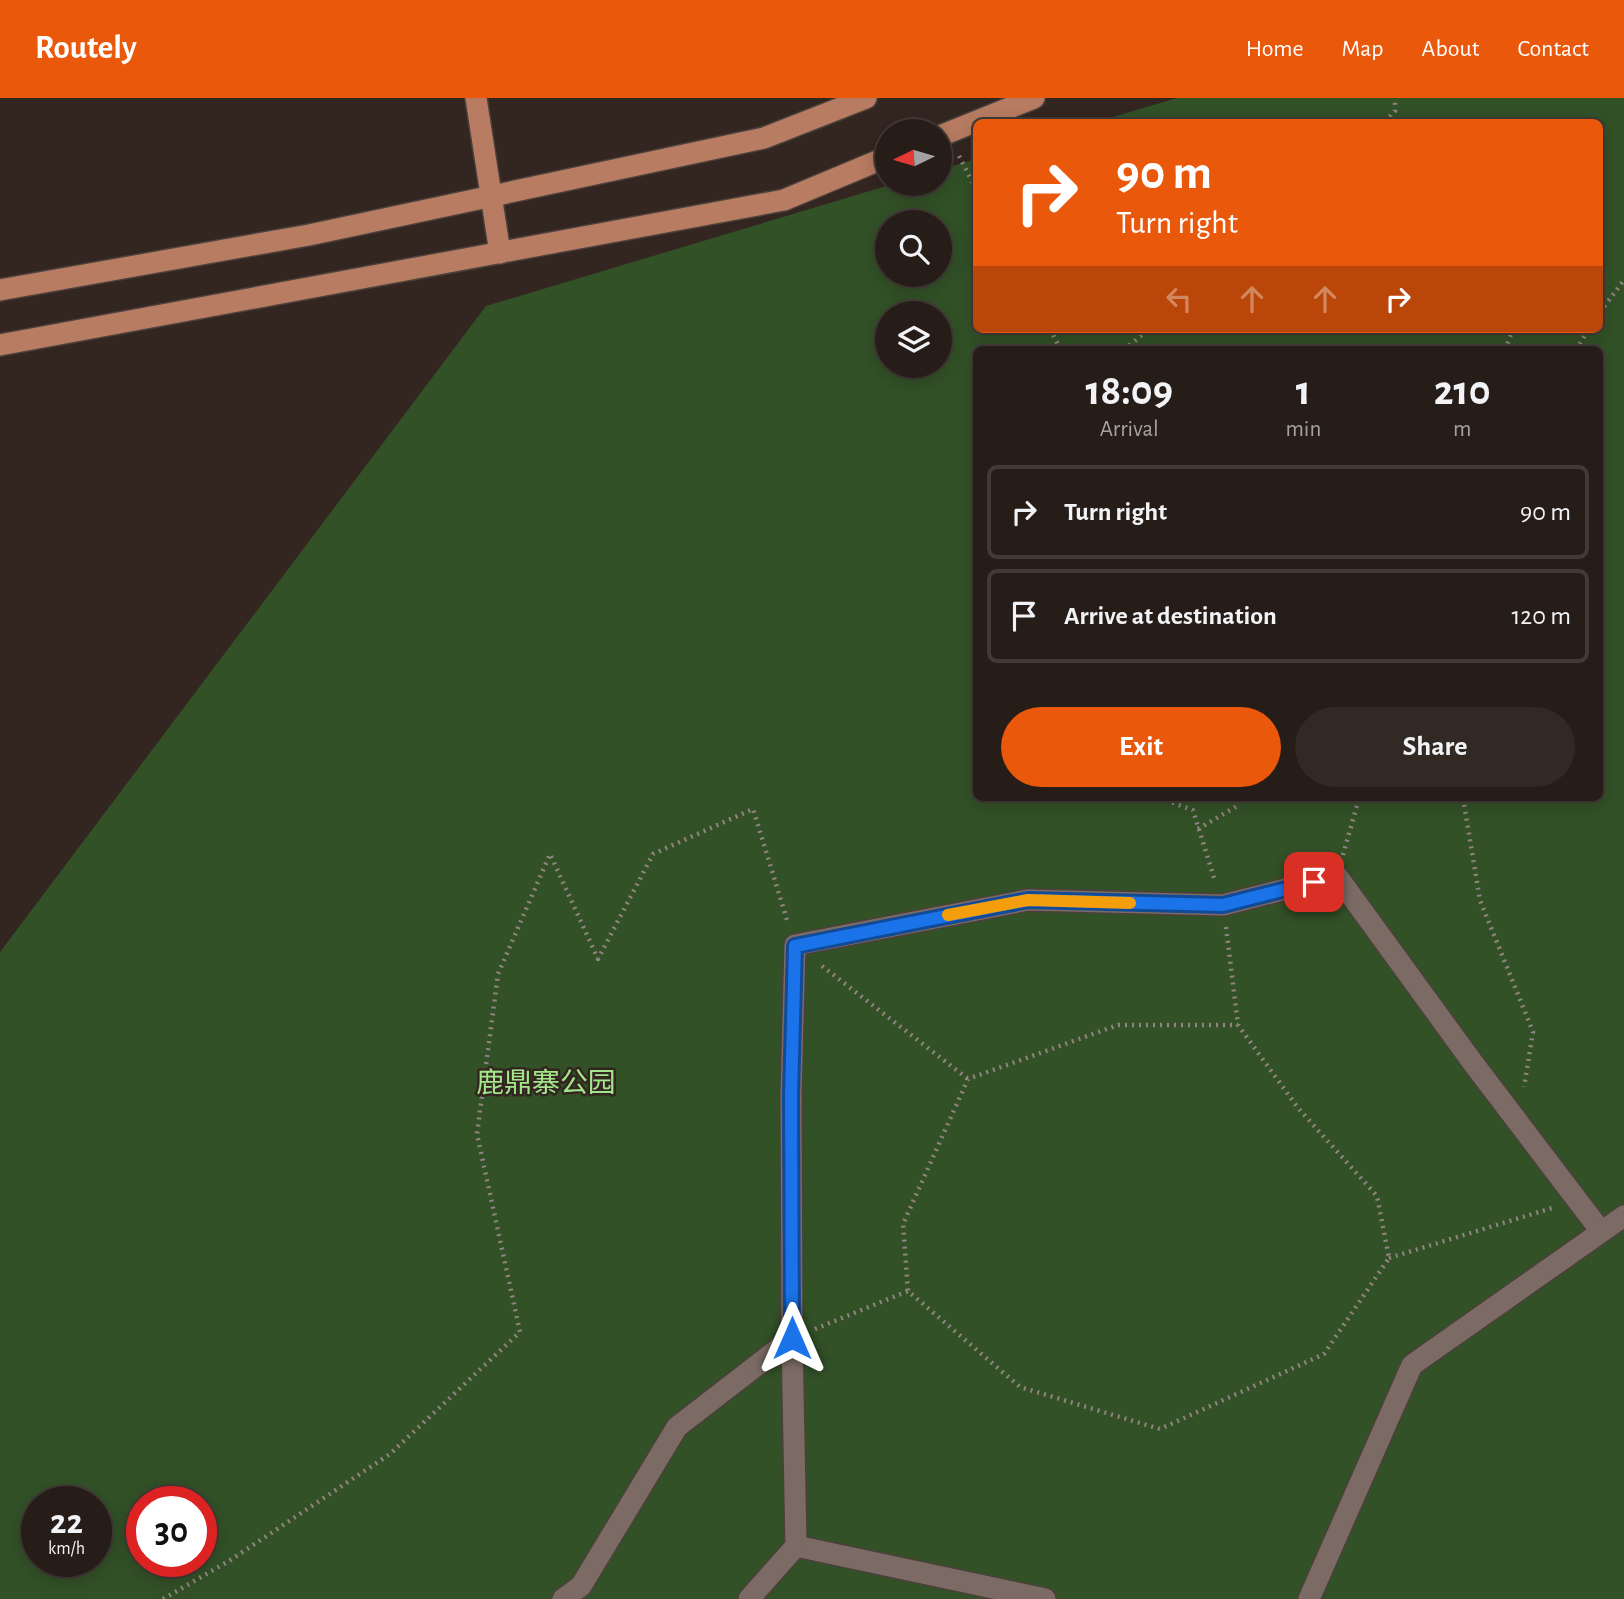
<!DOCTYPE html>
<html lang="en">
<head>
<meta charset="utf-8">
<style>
	:root { --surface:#261c18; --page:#322925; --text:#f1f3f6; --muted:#a4a1a2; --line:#423a37; --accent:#ea580c }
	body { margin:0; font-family:"Alegreya Sans","Noto Sans SC",sans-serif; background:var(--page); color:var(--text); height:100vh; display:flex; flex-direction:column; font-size:26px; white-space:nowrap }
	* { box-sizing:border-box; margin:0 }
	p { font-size:23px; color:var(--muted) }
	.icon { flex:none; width:38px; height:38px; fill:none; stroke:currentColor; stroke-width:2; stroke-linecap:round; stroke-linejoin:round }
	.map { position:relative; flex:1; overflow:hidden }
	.details { position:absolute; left:973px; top:248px; width:630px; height:455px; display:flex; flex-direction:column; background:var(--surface); border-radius:10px; box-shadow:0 4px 18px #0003,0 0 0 2px var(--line) }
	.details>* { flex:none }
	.top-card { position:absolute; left:973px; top:21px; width:630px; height:214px; border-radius:10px; box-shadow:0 4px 18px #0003,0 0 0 2px var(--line); background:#ea580c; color:#fff; overflow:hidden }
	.needle { width:46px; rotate:265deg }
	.controls { position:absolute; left:875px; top:21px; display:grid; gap:14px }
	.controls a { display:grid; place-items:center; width:77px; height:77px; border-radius:50%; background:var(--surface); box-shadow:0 4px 18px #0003,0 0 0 2px var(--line); font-size:35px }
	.speed { position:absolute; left:21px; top:1388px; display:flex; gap:14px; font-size:35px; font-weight:700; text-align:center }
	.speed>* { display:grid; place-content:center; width:91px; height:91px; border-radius:50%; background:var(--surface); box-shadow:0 4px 18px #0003,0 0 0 2px var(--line); line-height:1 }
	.speed small { font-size:18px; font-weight:400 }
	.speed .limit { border:10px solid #d22; background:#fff; color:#111 }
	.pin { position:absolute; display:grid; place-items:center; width:60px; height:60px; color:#fff; margin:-30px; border-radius:14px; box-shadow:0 4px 10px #0006 }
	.me { position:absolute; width:77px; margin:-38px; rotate:0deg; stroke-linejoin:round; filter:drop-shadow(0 0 5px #0008) }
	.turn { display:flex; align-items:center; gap:24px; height:147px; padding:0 28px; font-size:32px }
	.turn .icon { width:91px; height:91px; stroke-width:2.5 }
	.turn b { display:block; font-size:49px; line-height:60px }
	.lanes { display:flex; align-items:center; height:66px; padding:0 28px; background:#0003; justify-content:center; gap:35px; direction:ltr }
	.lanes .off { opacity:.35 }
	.eta { display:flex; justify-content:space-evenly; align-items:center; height:119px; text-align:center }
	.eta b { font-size:42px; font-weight:600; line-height:49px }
	.button { display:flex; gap:14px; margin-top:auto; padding:14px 28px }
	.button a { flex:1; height:80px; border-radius:42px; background:var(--accent); color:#fff; font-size:28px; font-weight:600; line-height:80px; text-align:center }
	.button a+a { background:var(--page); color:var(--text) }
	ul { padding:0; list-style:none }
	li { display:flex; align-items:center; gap:21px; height:94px; margin:0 14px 10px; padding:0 14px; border:4px solid var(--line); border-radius:10px }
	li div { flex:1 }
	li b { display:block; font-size:26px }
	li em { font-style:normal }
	header { display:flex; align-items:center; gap:42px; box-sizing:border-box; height:98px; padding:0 35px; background:var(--accent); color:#fff }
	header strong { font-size:33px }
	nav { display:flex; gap:38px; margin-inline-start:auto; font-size:24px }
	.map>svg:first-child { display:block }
</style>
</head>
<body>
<header>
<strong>Routely</strong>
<nav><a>Home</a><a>Map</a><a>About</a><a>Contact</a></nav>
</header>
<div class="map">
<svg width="1624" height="1501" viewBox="0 0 1624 1501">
	<rect width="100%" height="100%" fill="#332520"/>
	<!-- green -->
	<path fill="#325127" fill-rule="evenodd" d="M1177 0H1624V1501H0V854L486 208 893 86H940V72L976 61V231H1600V24H1096ZM887 124H940V177H887ZM887 215H940V268H887ZM976 252H1600V700H976ZM37 1404H96V1463H37ZM142 1404H201V1463H142Z"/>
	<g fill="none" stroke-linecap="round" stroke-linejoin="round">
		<defs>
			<g id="street">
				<polyline points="792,1240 796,1448 1045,1501"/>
				<polyline points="563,1501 581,1488 677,1329 792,1240 791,997 795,847 1028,802 1223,807 1337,778 1473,965 1600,1132"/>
				<polyline points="749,1501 796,1448"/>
				<polyline points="1309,1501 1412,1267 1624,1118"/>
			</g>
			<g id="primary">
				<polyline points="476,0 500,155"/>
				<polyline points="940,38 1034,0"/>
				<polyline points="0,192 309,137 764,40 866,0"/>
				<polyline points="0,247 784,102 887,59"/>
			</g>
		</defs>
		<!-- street casing -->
		<use href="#street" stroke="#4c403b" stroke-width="24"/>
		<!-- primary casing -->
		<use href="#primary" stroke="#4c403b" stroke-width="24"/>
		<!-- path -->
		<g stroke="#918480" stroke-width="4.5" stroke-dasharray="2 5" stroke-linecap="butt">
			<polyline points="1385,24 1395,13 1395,0"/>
			<polyline points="959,58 976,91"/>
			<polyline points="1600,214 1624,182"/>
			<polyline points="1050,231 1061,252"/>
			<polyline points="1124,252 1149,231"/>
			<polyline points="1505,252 1513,231"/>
			<polyline points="1576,252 1589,231"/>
			<polyline points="1159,700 1193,712 1215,783"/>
			<polyline points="1463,700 1480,802 1533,934 1524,989"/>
			<polyline points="1198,731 1237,708 1240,700"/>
			<polyline points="1343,757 1359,700"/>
			<polyline points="1226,829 1238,927 1298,1010 1377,1098 1389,1160 1324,1256 1160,1331 1020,1289 908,1193 903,1126 968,981 1118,927 1238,927"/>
			<polyline points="822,868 968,981"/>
			<polyline points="1389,1160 1552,1110"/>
			<polyline points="815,1231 908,1193"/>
			<polyline points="163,1501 229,1463 390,1356 520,1234 477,1036 498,876 550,756 598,861 653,756 753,711 788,825"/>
		</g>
		<!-- street -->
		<use href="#street" stroke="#7b6b64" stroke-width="21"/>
		<!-- primary -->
		<use href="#primary" stroke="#b77c61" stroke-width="21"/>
	</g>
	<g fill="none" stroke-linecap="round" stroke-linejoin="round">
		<defs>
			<polyline id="route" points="792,1240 791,997 795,848 1028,802 1223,807 1314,784"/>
		</defs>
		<!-- route casing -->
		<use href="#route" stroke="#114b97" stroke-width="18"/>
		<!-- route -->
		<use href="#route" stroke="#1a73e8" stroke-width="12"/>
		<!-- slow -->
		<polyline stroke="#f59e0b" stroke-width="12" points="948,817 1028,802 1130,805"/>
	</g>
	<g text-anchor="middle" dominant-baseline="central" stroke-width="5" stroke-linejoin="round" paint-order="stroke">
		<!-- park labels -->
		<g font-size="28" fill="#a2e58b" stroke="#332520">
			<text x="546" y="986">鹿鼎寨公园</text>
		</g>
	</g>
</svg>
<div class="controls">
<a><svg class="needle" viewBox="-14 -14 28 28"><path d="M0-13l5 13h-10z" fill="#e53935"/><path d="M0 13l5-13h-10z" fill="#a4a1a2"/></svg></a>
<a><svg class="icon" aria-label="search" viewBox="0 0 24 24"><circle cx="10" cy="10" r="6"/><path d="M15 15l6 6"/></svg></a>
<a><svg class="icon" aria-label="layers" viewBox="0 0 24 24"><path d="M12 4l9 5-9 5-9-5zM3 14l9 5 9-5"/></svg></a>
</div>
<div class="speed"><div>22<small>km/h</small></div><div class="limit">30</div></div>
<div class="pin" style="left:1314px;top:784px;background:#d93025"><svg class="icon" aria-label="arrive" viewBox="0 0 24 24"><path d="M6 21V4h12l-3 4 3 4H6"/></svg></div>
<svg class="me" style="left:792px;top:1240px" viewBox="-20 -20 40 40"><path d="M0-17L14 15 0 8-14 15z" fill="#1a73e8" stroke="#fff" stroke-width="4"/></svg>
<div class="top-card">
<div class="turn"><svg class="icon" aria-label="right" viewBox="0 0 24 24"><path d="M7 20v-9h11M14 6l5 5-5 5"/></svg><div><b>90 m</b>Turn right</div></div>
<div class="lanes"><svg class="icon off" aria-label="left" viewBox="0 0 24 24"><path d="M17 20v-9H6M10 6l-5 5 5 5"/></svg><svg class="icon off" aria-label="ahead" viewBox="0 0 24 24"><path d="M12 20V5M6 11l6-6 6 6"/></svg><svg class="icon off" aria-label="ahead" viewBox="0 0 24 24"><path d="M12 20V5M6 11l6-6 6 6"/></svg><svg class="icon" aria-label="right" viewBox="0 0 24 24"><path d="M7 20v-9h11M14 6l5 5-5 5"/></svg></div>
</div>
<section class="details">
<div class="eta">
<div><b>18:09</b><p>Arrival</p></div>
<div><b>1</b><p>min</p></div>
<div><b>210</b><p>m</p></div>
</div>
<ul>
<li><svg class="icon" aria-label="right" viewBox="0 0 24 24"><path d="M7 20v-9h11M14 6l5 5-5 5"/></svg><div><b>Turn right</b></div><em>90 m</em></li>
<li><svg class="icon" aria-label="arrive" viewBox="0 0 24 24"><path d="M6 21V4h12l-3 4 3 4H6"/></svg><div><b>Arrive at destination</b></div><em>120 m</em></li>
</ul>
<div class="button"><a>Exit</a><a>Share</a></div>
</section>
</div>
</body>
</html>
